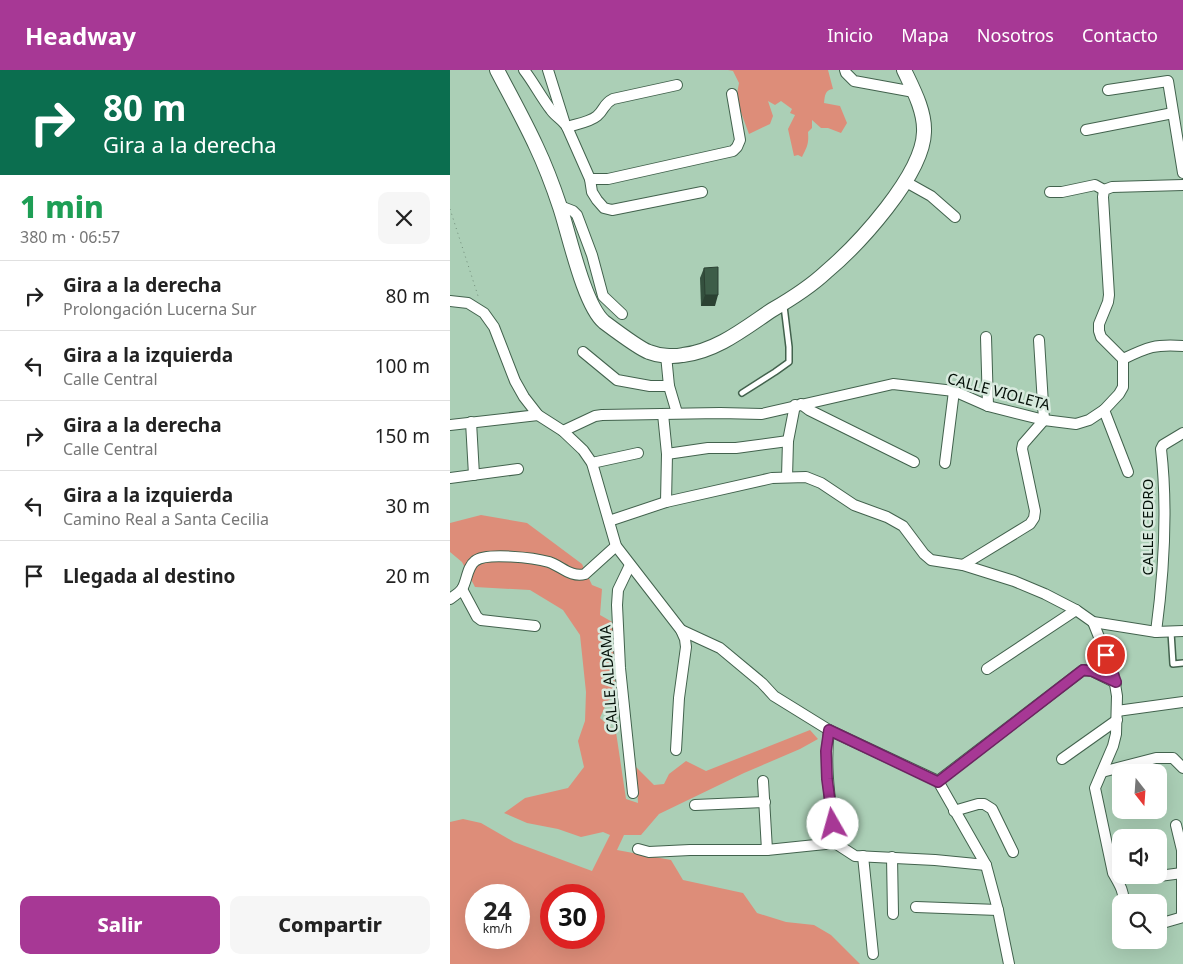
<!DOCTYPE html>
<html lang="es">
<head>
<meta charset="utf-8">
<style>
	:root { --surface:#fff; --page:#f6f6f6; --text:#222; --muted:#767676; --line:#e0e0e0; --accent:#a73895 }
	body { margin:0; font-family:"Noto Sans",sans-serif; background:var(--page); color:var(--text); height:100vh; display:flex; flex-direction:column; font-size:19px; white-space:nowrap }
	* { box-sizing:border-box; margin:0 }
	p { font-size:16px; color:var(--muted) }
	.icon { flex:none; width:28px; height:28px; fill:none; stroke:currentColor; stroke-width:2; stroke-linecap:round; stroke-linejoin:round }
	.map { position:relative; flex:1; overflow:hidden }
	.side { display:flex; flex-direction:column; background:var(--surface); width:450px }
	.side>* { flex:none }
	.banner { background:#0b6e4f; color:#fff; overflow:hidden }
	.needle { width:32px; rotate:163deg }
	.controls { position:absolute; left:662px; top:694px; display:grid; gap:10px }
	.controls a { display:grid; place-items:center; width:55px; height:55px; border-radius:10px; background:var(--surface); box-shadow:0 5px 20px #0002; font-size:25px }
	.speed { position:absolute; left:15px; top:814px; display:flex; gap:10px; font-size:25px; font-weight:700; text-align:center }
	.speed>* { display:grid; place-content:center; width:65px; height:65px; border-radius:50%; background:var(--surface); box-shadow:0 5px 20px #0002; line-height:1 }
	.speed small { font-size:12px; font-weight:400 }
	.speed .limit { border:8px solid #d22; background:#fff; color:#111 }
	.pin { position:absolute; display:grid; place-items:center; width:42px; height:42px; color:#fff; margin:-21px; border:2px solid #fff; border-radius:50%; box-shadow:0 1px 5px #0007 }
	.me { position:absolute; width:55px; margin:-28px; rotate:353deg; stroke-linejoin:round; filter:drop-shadow(0 0 4px #0008) }
	.turn { display:flex; align-items:center; gap:18px; height:105px; padding:0 20px; font-size:22px }
	.turn .icon { width:65px; height:65px; stroke-width:2.5 }
	.turn b { display:block; font-size:35px; line-height:42px }
	.round { display:grid; place-items:center; flex:none; width:52px; height:52px; border-radius:10px; background:var(--page) }
	.overview { display:flex; align-items:center; justify-content:space-between; height:85px; padding:0 20px }
	h1 { font-size:30px; font-weight:800; line-height:38px; color:#1e9e55 }
	.action { display:flex; gap:10px; margin-top:auto; padding:10px 20px }
	.action a { flex:1; height:58px; border-radius:10px; background:var(--accent); color:#fff; font-size:20px; font-weight:800; line-height:58px; text-align:center }
	.action a+a { background:var(--page); color:var(--text) }
	ul { padding:0; list-style:none }
	li { display:flex; align-items:center; gap:15px; height:70px; padding:0 20px; border-top:1px solid var(--line) }
	li div { flex:1 }
	li b { display:block; font-size:19px }
	li em { font-style:normal }
	header { display:flex; align-items:center; gap:30px; box-sizing:border-box; height:70px; padding:0 25px; background:var(--accent); color:#fff }
	header strong { font-size:24px }
	nav { display:flex; gap:28px; margin-inline-start:auto; font-size:18px }
	main { display:flex; flex:1; min-height:0 }
	.map>svg:first-child { display:block }
</style>
</head>
<body>
<header>
<strong>Headway</strong>
<nav><a>Inicio</a><a>Mapa</a><a>Nosotros</a><a>Contacto</a></nav>
</header>
<main>
<section class="side">
<div class="banner">
<div class="turn"><svg class="icon" aria-label="right" viewBox="0 0 24 24"><path d="M7 20v-9h11M14 6l5 5-5 5"/></svg><div><b>80 m</b>Gira a la derecha</div></div>
</div>
<div class="overview"><div><h1>1 min</h1><p>380 m · 06:57</p></div><a class="round"><svg class="icon" aria-label="close" viewBox="0 0 24 24"><path d="M6 6l12 12M18 6L6 18"/></svg></a></div>
<ul>
<li><svg class="icon" aria-label="right" viewBox="0 0 24 24"><path d="M7 20v-9h11M14 6l5 5-5 5"/></svg><div><b>Gira a la derecha</b><p>Prolongación Lucerna Sur</p></div><em>80 m</em></li>
<li><svg class="icon" aria-label="left" viewBox="0 0 24 24"><path d="M17 20v-9H6M10 6l-5 5 5 5"/></svg><div><b>Gira a la izquierda</b><p>Calle Central</p></div><em>100 m</em></li>
<li><svg class="icon" aria-label="right" viewBox="0 0 24 24"><path d="M7 20v-9h11M14 6l5 5-5 5"/></svg><div><b>Gira a la derecha</b><p>Calle Central</p></div><em>150 m</em></li>
<li><svg class="icon" aria-label="left" viewBox="0 0 24 24"><path d="M17 20v-9H6M10 6l-5 5 5 5"/></svg><div><b>Gira a la izquierda</b><p>Camino Real a Santa Cecilia</p></div><em>30 m</em></li>
<li><svg class="icon" aria-label="arrive" viewBox="0 0 24 24"><path d="M6 21V4h12l-3 4 3 4H6"/></svg><div><b>Llegada al destino</b></div><em>20 m</em></li>
</ul>
<div class="action"><a>Salir</a><a>Compartir</a></div>
</section>
<div class="map">
<svg width="733" height="894" viewBox="0 0 733 894">
	<rect width="100%" height="100%" fill="#abcfb6"/>
	<!-- green -->
	<g fill="#dd8d79" fill-rule="evenodd">
		<path d="M278 0H378L383 19C375 20 375 25 374 33L390 36 397 53 391 63 378 58H371L362 50V58L358 62C359 74 357 77 352 87L348 85 344 86 338 59 345 45 340 43 342 39 331 31 325 35 318 31 323 46 320 54 299 64 286 29 289 13 283 1Z"/>
		<path d="M31 445 77 453 132 494 142 515 152 519 150 545 164 553 165 624 157 632 150 648 166 662 176 729 188 733 186 697 204 715 214 714 219 704 236 691 256 701 360 660 368 669 350 679 294 703 209 744 191 765H174L167 780 221 790 233 810 293 823 307 843 336 852 364 855 381 865 410 894H0V752L13 749 31 753 64 772 142 801 160 765 153 762 131 767 108 759 77 753 54 743 75 728 118 718 134 697 128 671 135 651 136 622 130 565 113 540 80 520 25 517 12 492 0 482V453ZM26 825H69V868H26ZM101 825H144V868H101Z"/>
	</g>
	<g fill="none" stroke-linecap="round" stroke-linejoin="round">
		<defs>
			<g id="service">
				<polyline points="292,323 325,302 339,292 339,277 334,236"/>
				<polyline points="721,562 723,594 733,593"/>
			</g>
			<g id="minor">
				<path d="M74 0C84 13 91 27 101 40 106 47 113 50 117 57L140 109 142 122 147 130 154 138 162 140 252 122"/>
				<polyline points="98,0 114,51"/>
				<polyline points="395,0 396,3 404,11 464,22"/>
				<polyline points="658,20 718,11 733,103"/>
				<path d="M117 57C127 54 140 52 147 46 155 39 153 34 163 29L227 15"/>
				<polyline points="636,60 723,43"/>
				<polyline points="140,109 158,109 283,81 287,77 290,70 282,24"/>
				<polyline points="456,112 481,126 505,147"/>
				<polyline points="600,122 612,122 645,115 654,120"/>
				<polyline points="110,136 123,141 127,145 142,185 153,226 172,244"/>
				<polyline points="0,231 18,233 34,243 44,257 65,311 74,327 88,345 113,361 133,380 142,393 166,476 231,560 235,569 236,577 229,628 226,680"/>
				<polyline points="536,267 538,336"/>
				<polyline points="133,282 167,310 200,316 219,316"/>
				<polyline points="216,285 219,316 227,343"/>
				<polyline points="673,289 651,267 649,261 649,254 658,232 659,225 653,127 654,120 662,117 733,115"/>
				<polyline points="351,334 359,340 464,392"/>
				<polyline points="654,340 678,402"/>
				<polyline points="213,344 217,384 216,432"/>
				<polyline points="21,352 24,405"/>
				<polyline points="0,355 88,345"/>
				<path d="M113 361 145 346 152 345 270 343 312 344 443 314 504 321 538 336 594 350 626 354 639 350 654 340 669 324 673 317V289C698 277 705 274 733 276"/>
				<polyline points="217,384 258,378 286,378 338,371"/>
				<polyline points="142,393 188,383"/>
				<polyline points="495,393 504,321"/>
				<polyline points="337,407 338,371 345,335"/>
				<polyline points="0,408 68,399"/>
				<polyline points="159,451 216,432 322,408 356,407 371,413 404,435 437,447 453,456 474,484 481,490 513,495 564,511 595,524 626,540 643,552 706,562 733,561"/>
				<polyline points="180,495 168,520 167,535 170,598 183,723"/>
				<polyline points="513,495 580,454 584,448 585,441 572,379 573,374 594,350 589,270"/>
				<polyline points="12,519 27,547 31,550 85,556"/>
				<path d="M0 529C4 526 9 523 12 519 17 511 17 497 25 491 36 482 85 488 99 492 111 496 121 508 135 504L166 476"/>
				<path d="M643 552 663 602 667 626 666 664 663 676 645 718 663 803C668 812 675 822 673 832"/>
				<polyline points="231,560 270,578 312,613 324,626 379,660 488,711 536,795 548,840 559,894"/>
				<path d="M706 562C714 502 718 440 711 379L713 375 733 363"/>
				<polyline points="537,599 626,540"/>
				<polyline points="667,641 733,632"/>
				<path d="M379 660C374 699 381 734 385 773"/>
				<polyline points="612,689 667,650"/>
				<polyline points="652,702 706,688 723,688 733,698"/>
				<polyline points="313,711 317,780"/>
				<polyline points="488,711 633,600 642,601 666,613"/>
				<polyline points="245,735 315,732"/>
				<polyline points="504,741 528,734 534,734 542,739 563,782"/>
				<polyline points="726,755 732,780 732,847"/>
				<polyline points="188,779 199,782 240,780 317,780 385,773 405,786 485,790 536,795"/>
				<polyline points="413,786 423,884"/>
				<polyline points="442,787 443,844"/>
				<polyline points="694,808 732,803"/>
				<polyline points="466,837 548,840"/>
				<polyline points="671,841 671,852"/>
				<polyline points="709,854 733,847"/>
			</g>
			<path id="secondary" d="M47 0C60 25 74 50 86 76 95 95 103 116 110 137 119 164 134 235 154 252 162 258 190 279 199 282 209 286 223 287 233 285 267 281 295 258 322 240 341 229 360 217 376 202 408 175 473 105 474 62 475 41 463 19 454 0"/>
		</defs>
		<!-- service casing -->
		<use href="#service" stroke="#42624d" stroke-width="8"/>
		<!-- minor casing -->
		<use href="#minor" stroke="#42624d" stroke-width="12"/>
		<!-- secondary casing -->
		<use href="#secondary" stroke="#42624d" stroke-width="16"/>
		<!-- path -->
		<polyline stroke="#718d7a" stroke-width="1" stroke-dasharray="1 4" stroke-linecap="butt" points="0,139 29,229"/>
		<!-- service -->
		<use href="#service" stroke="#fff" stroke-width="5"/>
		<!-- minor -->
		<use href="#minor" stroke="#fff" stroke-width="10"/>
		<!-- secondary -->
		<use href="#secondary" stroke="#fff" stroke-width="14"/>
	</g>
	<!-- wall -->
	<polygon fill="#34503e" points="254,198 265,236 251,236 250,208"/>
	<!-- shaded-wall -->
	<polygon fill="#2b4132" points="255,225 268,225 265,236 251,236"/>
	<!-- building -->
	<polygon fill="#3d5d48" stroke="#2b4132" points="268,197 268,225 255,225 254,198"/>
	<g fill="none" stroke-linecap="round" stroke-linejoin="round">
		<defs>
			<polyline id="route" points="383,754 377,709 376,681 379,660 488,712 633,600 642,601 666,612 656,585"/>
		</defs>
		<!-- route casing -->
		<use href="#route" stroke="#6d2461" stroke-width="12"/>
		<!-- route -->
		<use href="#route" stroke="#a73895" stroke-width="9"/>
	</g>
	<g text-anchor="middle" dominant-baseline="central" stroke-width="5" stroke-linejoin="round" paint-order="stroke">
		<!-- street labels -->
		<g font-size="15" fill="#041008" stroke="#d8eade">
			<text transform="translate(549 321) rotate(15)">CALLE VIOLETA</text>
			<text transform="translate(697 457) rotate(-90)">CALLE CEDRO</text>
			<text transform="translate(158 609) rotate(-94)">CALLE ALDAMA</text>
		</g>
	</g>
</svg>
<div class="controls">
<a><svg class="needle" viewBox="-14 -14 28 28"><path d="M0-13l5 13h-10z" fill="#e53935"/><path d="M0 13l5-13h-10z" fill="#767676"/></svg></a>
<a><svg class="icon" aria-label="sound" viewBox="0 0 24 24"><path d="M4 9h4l5-4v14l-5-4H4zM17 9q2 3 0 6"/></svg></a>
<a><svg class="icon" aria-label="search" viewBox="0 0 24 24"><circle cx="10" cy="10" r="6"/><path d="M15 15l6 6"/></svg></a>
</div>
<div class="speed"><div>24<small>km/h</small></div><div class="limit">30</div></div>
<div class="pin" style="left:656px;top:585px;background:#d93025"><svg class="icon" aria-label="arrive" viewBox="0 0 24 24"><path d="M6 21V4h12l-3 4 3 4H6"/></svg></div>
<svg class="me" style="left:383px;top:754px" viewBox="-20 -20 40 40"><circle r="19" fill="#fff"/><path d="M0-13L10 11 0 6-10 11z" fill="#a73895"/></svg>
</div>
</main>
</body>
</html>
